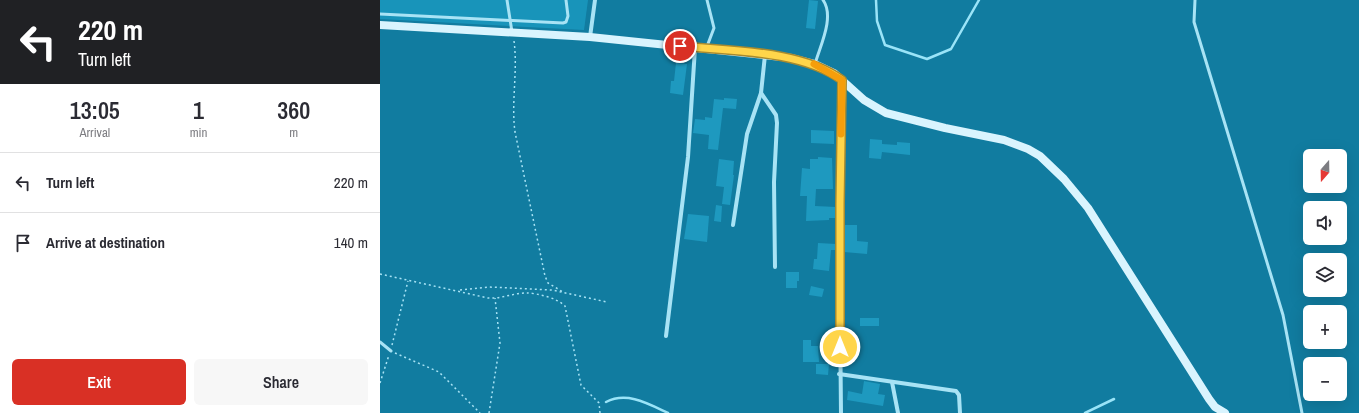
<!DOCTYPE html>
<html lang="en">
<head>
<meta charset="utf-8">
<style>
	:root { --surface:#fff; --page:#f7f7f7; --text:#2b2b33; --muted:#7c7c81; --line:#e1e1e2; --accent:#d93025 }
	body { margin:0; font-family:"Archivo Narrow",sans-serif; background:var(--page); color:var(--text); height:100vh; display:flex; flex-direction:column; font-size:15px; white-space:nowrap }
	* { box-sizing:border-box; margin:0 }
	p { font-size:13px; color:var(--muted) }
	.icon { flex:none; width:22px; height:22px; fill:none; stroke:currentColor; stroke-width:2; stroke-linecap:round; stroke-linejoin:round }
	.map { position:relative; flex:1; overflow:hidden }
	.panel { display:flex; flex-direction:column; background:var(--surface); width:380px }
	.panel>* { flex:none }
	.top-card { background:#202124; color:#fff; overflow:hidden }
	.needle { width:26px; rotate:200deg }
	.controls { position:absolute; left:923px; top:149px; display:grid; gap:8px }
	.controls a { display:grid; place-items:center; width:44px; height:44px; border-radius:6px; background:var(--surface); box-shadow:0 4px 16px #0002; font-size:20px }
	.pin { position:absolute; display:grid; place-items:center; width:34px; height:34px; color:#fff; margin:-17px; border:2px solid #fff; border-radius:50%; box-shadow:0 1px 4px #0007 }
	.me { position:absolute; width:44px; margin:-22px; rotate:0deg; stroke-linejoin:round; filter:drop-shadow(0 0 3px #0008) }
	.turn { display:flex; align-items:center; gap:14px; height:84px; padding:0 12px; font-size:18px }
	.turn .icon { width:52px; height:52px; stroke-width:2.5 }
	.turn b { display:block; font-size:28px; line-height:34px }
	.eta { display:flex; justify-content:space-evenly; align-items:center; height:68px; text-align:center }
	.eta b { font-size:24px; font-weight:600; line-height:28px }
	.primary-button { display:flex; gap:8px; margin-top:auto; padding:8px 12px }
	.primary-button a { flex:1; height:46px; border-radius:6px; background:var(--accent); color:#fff; font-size:16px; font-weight:600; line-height:46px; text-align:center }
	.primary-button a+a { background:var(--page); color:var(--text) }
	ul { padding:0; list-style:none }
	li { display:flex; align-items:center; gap:12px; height:60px; padding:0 12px; border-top:1px solid var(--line) }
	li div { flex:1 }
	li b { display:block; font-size:15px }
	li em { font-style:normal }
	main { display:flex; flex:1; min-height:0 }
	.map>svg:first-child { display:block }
</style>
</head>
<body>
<main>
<section class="panel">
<div class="top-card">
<div class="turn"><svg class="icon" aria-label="left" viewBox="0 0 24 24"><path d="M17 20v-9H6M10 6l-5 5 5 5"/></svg><div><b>220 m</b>Turn left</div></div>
</div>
<div class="eta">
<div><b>13:05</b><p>Arrival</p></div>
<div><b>1</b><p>min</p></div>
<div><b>360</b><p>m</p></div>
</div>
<ul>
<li><svg class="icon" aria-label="left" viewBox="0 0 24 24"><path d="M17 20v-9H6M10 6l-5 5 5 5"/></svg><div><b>Turn left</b></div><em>220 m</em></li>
<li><svg class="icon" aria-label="arrive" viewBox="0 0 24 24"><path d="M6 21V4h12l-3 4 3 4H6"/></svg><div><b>Arrive at destination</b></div><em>140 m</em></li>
</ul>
<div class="primary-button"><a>Exit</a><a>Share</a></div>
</section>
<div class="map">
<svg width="979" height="413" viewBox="0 0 979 413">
	<rect width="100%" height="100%" fill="#117ca0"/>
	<!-- green -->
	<polygon fill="#1894ba" points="0,0 208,0 204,30 0,19"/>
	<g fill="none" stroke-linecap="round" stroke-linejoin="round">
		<!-- stream -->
		<g stroke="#9ae4f8" stroke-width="2.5">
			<polyline points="496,0 497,21 505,45 547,59 571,49 599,0"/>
			<path d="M226 402C247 391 269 404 288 413"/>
			<polyline points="705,413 734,399"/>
		</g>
	</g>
	<!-- building -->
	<g fill="#1e99bf">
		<polygon points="429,0 438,1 435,29 426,28"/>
		<polygon points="296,63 307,64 303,95 290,93 291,81 294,81"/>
		<polygon points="344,98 357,99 356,109 343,108 338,150 328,149 329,135 313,133 315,119 325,120 325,117 332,118 334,99 344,100"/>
		<polygon points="431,130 454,131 454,144 431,143"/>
		<polygon points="490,139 502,140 502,144 517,145 517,142 530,143 530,155 502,152 501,159 489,158"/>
		<polygon points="438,157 452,158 453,189 436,189 435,206 456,207 456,218 449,218 449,220 426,221 427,196 420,196 422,168 430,169 430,159 438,159"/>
		<polygon points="339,159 354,161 353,175 354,175 350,205 342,204 344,187 336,186"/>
		<polygon points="336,205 342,206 341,222 334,221"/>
		<polygon points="308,214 329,216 327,242 304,239"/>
		<polygon points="463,225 477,225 477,241 488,242 487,254 464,252"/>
		<polygon points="438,243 456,244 456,250 451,250 449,271 433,269 434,259 437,259"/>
		<polygon points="406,272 419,272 419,281 417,281 417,288 406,288"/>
		<polygon points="431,286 444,289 442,297 429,295"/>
		<rect x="480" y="318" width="19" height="8"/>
		<polygon points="423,340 431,340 431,346 438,346 439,362 423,362"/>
		<polygon points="436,364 449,364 448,375 436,374"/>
		<polygon points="484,381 500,384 498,394 505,395 503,406 467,400 468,391 482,394"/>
	</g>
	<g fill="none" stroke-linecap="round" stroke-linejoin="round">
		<!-- path -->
		<g stroke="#a8e3f5" stroke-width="1.5" stroke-dasharray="2 3" stroke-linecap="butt">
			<path d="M134 41C138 71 131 102 135 132L165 276 168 283 183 292"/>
			<path d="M0 274 108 298C121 299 133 293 146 293 157 293 177 298 185 306L201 385 219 403 220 413"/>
			<polyline points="80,290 109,287 172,290 227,302"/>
			<polyline points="12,345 28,281"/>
			<polyline points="15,353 59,372 100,413"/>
			<polyline points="0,383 9,355"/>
			<polyline points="109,413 120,343 115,298"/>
		</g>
		<!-- lane -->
		<g stroke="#a8e3f5" stroke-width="3">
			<polyline points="127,0 132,32"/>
			<polyline points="815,0 814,22 903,315 922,413"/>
			<polyline points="0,14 183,23 186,22 188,16 186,0"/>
			<polyline points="326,49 334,28 327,0"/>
			<path d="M435 64C440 46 455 17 443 0"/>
			<polyline points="0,342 11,351"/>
		</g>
		<!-- street -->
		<g stroke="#a8e3f5" stroke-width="4">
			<polyline points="210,37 215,0"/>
			<polyline points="381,93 396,115 397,123 394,182 395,267"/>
			<polyline points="353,225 367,134 381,93 385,55"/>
			<polyline points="286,336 308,157 315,48"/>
			<polyline points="459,374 576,391 579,395 580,413"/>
			<polyline points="512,382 518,413"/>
			<polyline points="461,413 459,203 462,80"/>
		</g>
		<!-- secondary -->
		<polyline stroke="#d9f4fe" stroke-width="8" points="0,25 210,37 412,58 435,64 454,73 484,100 506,113 565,128 624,140 648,149 660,156 684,179 708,208 829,399 835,407 845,413"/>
	</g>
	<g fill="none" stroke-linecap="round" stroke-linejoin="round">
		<defs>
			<path id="route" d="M300 46C349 51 422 50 462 80L460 203V347"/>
		</defs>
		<!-- route casing -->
		<use href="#route" stroke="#a68a30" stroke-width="10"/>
		<!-- route -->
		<use href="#route" stroke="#ffd54a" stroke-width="7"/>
		<!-- slow -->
		<polyline stroke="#f59e0b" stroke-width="7" points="434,64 462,80 461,134"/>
	</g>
</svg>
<div class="controls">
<a><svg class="needle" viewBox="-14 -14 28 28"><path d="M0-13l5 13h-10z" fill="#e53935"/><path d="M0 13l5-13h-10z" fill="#7c7c81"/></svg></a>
<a><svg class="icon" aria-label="sound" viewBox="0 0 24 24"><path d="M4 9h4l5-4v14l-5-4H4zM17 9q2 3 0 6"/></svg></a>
<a><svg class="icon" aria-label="layers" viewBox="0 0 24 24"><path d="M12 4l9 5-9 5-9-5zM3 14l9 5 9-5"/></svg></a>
<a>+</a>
<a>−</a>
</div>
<div class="pin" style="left:300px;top:46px;background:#d93025"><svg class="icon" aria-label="arrive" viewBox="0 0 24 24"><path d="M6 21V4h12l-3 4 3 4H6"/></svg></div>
<svg class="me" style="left:460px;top:347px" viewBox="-20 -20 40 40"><circle r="17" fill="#ffd54a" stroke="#fff" stroke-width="3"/><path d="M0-11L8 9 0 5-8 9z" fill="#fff"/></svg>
</div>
</main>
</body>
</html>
